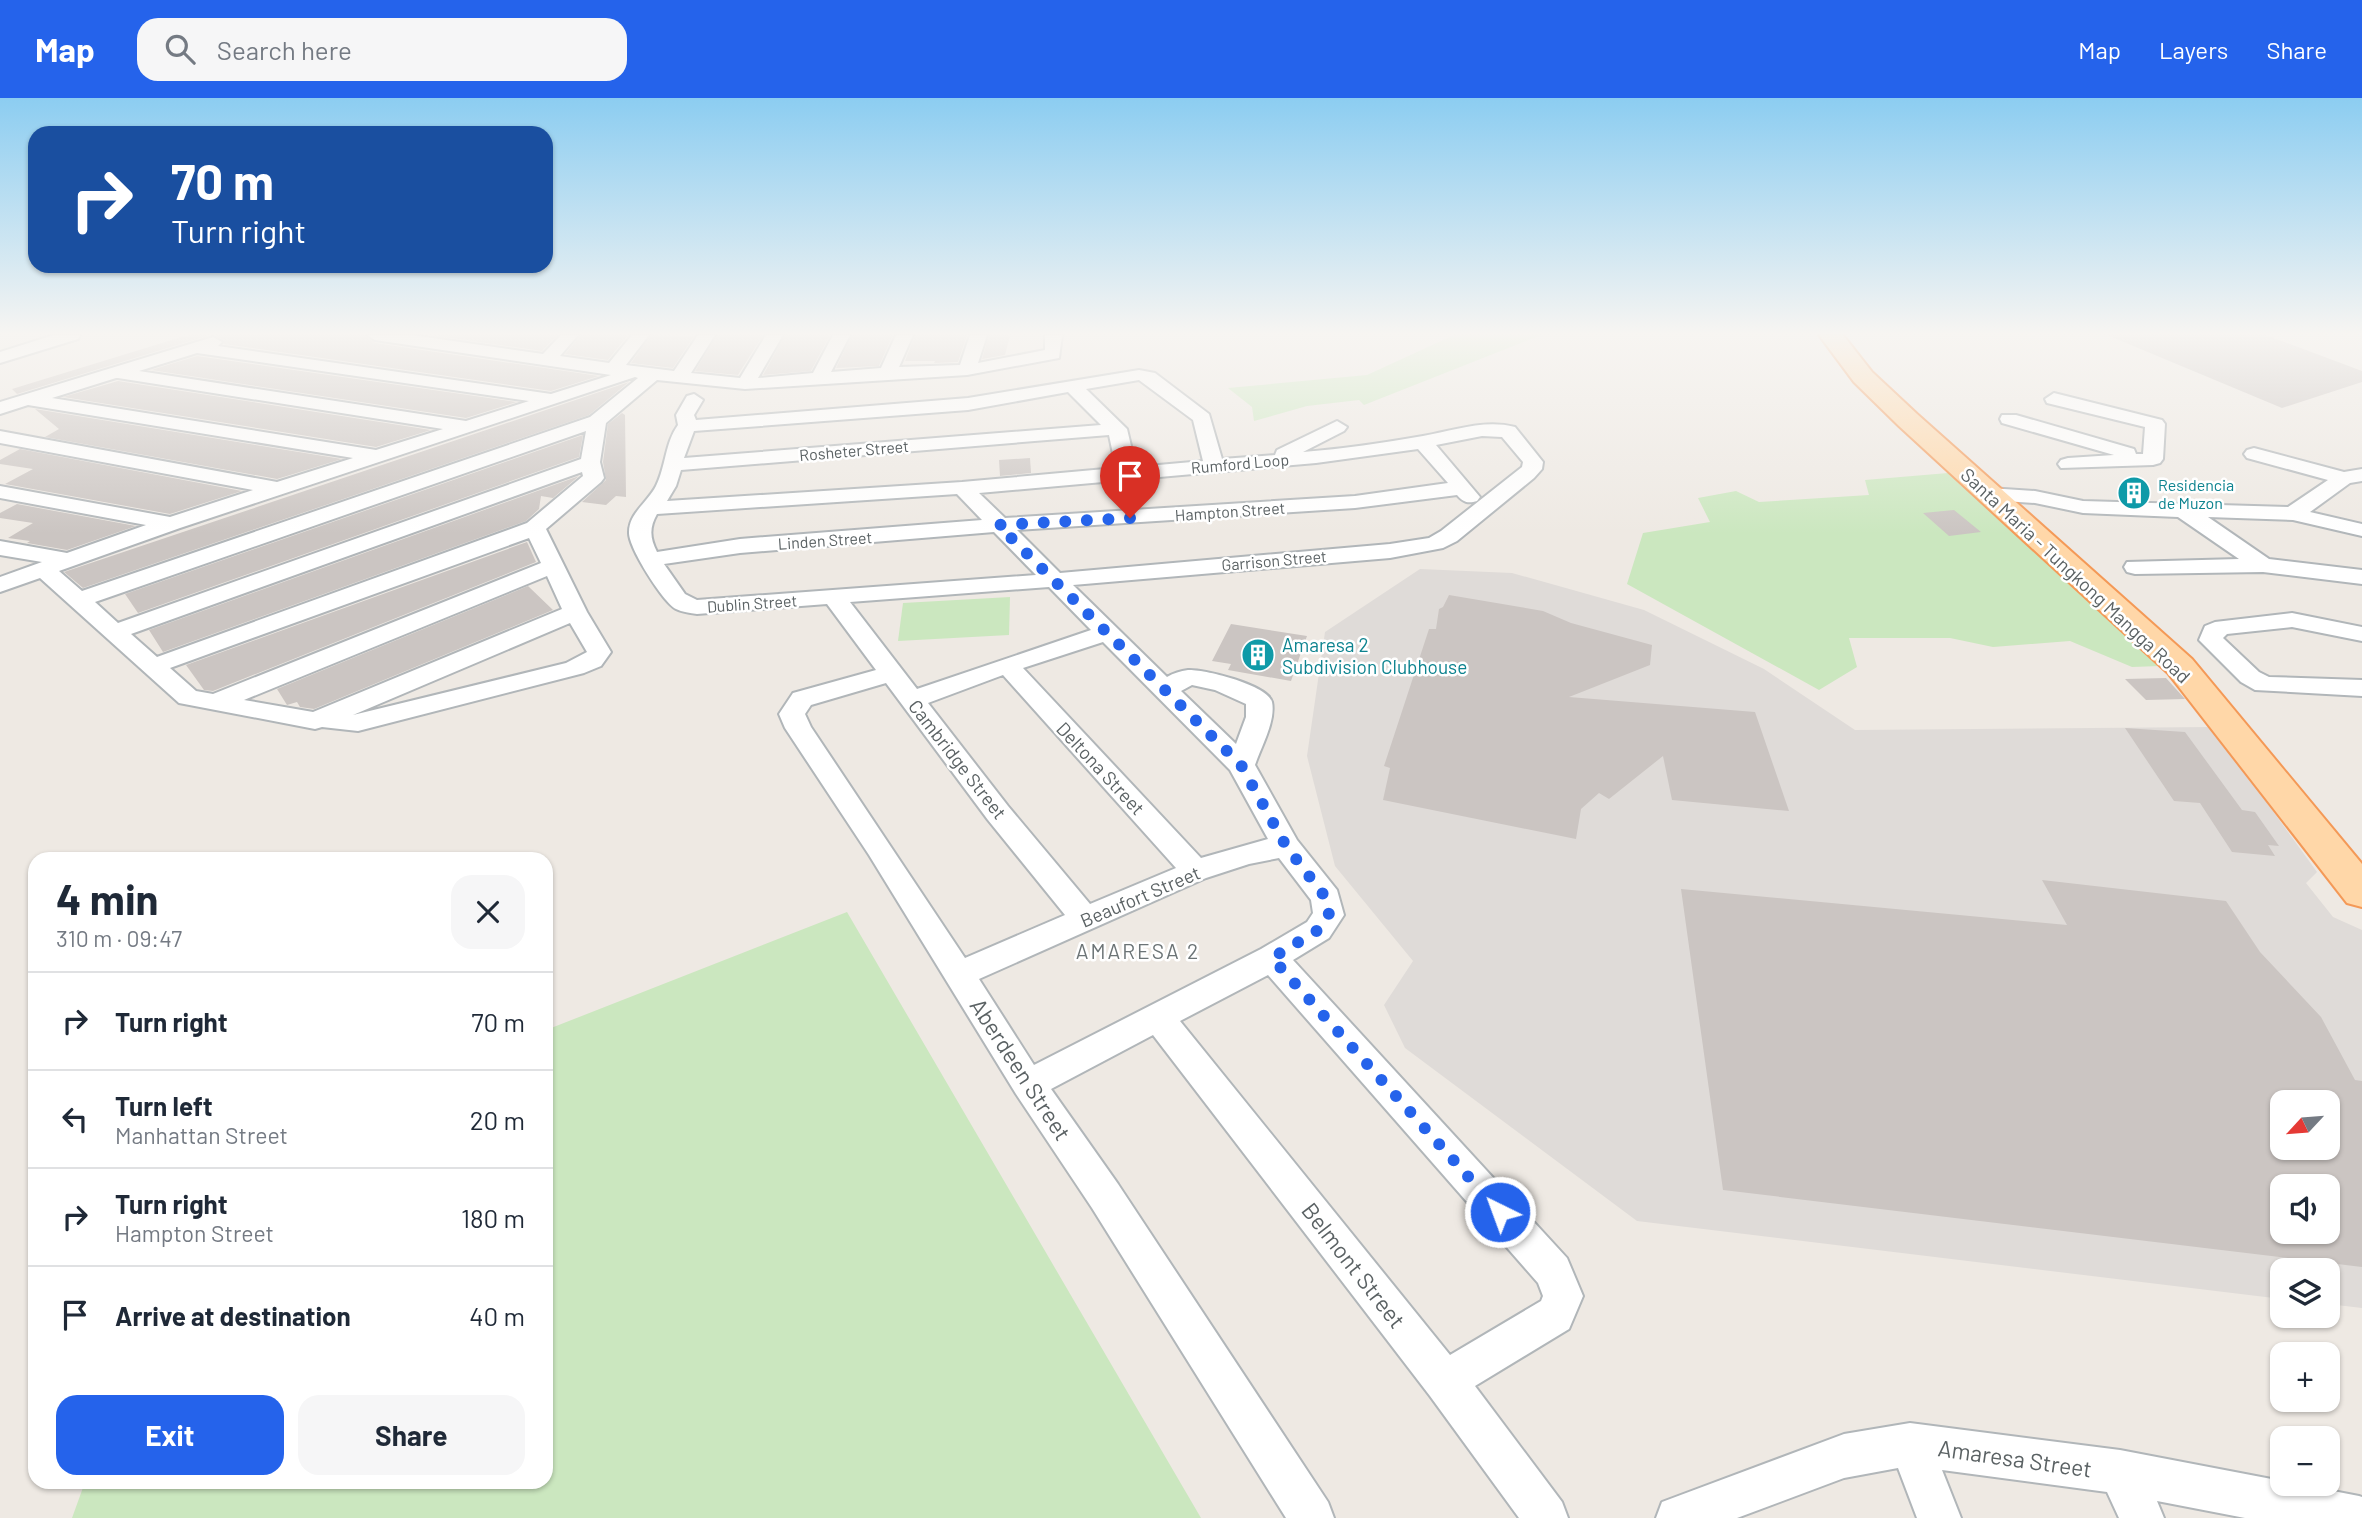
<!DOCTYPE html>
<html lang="en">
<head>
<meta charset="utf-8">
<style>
	:root { --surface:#fff; --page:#f6f6f7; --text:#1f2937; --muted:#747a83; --line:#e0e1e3; --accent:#2563eb }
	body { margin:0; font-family:Barlow,sans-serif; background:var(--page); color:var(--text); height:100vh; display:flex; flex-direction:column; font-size:26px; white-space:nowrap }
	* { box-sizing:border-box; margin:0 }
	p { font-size:23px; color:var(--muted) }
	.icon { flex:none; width:38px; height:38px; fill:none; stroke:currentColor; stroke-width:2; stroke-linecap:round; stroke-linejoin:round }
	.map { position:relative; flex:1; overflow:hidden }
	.panel { position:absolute; left:28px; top:754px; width:525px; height:637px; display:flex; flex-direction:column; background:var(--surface); border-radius:21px; box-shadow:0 2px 5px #0004 }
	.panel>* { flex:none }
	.guide { position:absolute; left:28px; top:28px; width:525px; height:147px; border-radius:21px; box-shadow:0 2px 5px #0004; background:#1a4fa0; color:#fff; overflow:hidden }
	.needle { width:46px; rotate:244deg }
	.tools { position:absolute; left:2270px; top:992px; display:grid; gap:14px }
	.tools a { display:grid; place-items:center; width:70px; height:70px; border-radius:14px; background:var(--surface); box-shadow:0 2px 5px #0004; font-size:35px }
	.pin { position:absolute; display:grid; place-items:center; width:60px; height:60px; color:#fff; margin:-72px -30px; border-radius:50% 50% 50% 0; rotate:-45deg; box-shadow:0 0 7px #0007 }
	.pin .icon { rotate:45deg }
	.me { position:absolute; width:77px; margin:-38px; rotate:318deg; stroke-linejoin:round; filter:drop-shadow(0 0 5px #0008) }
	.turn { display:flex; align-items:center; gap:24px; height:147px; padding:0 28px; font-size:32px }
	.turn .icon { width:91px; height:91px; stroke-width:2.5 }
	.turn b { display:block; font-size:49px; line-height:60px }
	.round { display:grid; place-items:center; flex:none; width:74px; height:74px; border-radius:21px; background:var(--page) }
	.head { display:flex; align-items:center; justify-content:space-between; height:119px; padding:0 28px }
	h1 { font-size:42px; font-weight:700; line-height:52px }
	.button { display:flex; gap:14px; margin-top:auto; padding:14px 28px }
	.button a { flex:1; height:80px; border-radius:21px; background:var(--accent); color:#fff; font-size:28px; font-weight:700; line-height:80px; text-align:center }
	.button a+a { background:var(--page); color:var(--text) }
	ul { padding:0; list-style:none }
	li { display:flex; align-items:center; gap:21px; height:98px; padding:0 28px; border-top:2px solid var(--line) }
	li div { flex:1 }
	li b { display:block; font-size:26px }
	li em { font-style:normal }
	header { display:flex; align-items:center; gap:42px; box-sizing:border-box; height:98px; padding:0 35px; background:var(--accent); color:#fff }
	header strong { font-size:33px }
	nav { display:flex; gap:38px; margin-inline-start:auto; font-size:24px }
	.search { width:490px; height:63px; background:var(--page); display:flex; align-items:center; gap:18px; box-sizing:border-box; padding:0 24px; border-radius:21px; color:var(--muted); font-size:26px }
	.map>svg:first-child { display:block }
</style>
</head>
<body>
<header>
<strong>Map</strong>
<div class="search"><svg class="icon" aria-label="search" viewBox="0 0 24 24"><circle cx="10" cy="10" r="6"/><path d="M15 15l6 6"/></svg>Search here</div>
<nav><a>Map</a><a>Layers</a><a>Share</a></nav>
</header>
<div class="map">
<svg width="2362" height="1420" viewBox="0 0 2362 1420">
	<rect width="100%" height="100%" fill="#eee9e3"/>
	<!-- industrial -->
	<path fill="#dfdbd8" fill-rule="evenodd" d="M1420 471 1512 475 1644 512 1764 571 1855 632 2212 629 2317 774 2306 785 2333 819 2362 832V1210L2328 1206V1172H2282V1201L1637 1123 1405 950 1384 907 1413 863 1335 768 1307 658 1325 534ZM2282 1004H2328V1050H2282ZM2282 1088H2328V1134H2282Z"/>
	<!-- green -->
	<g fill="#cbe7bf">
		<polygon points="1454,237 1541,237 1364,307 1359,302 1307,308 1254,323 1252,309 1228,290 1367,277"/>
		<polygon points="1948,375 2160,568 2132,569 2070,543 1993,549 1950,540 1849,540 1857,569 1819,592 1627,486 1643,435 1710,424 1698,400 1736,393 1759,404 1869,397 1865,382"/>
		<polygon points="1010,499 1009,537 898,543 903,505"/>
		<polygon points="847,814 1201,1420 72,1420 85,1384 546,1384 546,932"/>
	</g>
	<!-- building -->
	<g fill="#cbc5c2" fill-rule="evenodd">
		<polygon points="188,237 210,237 17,296 12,291"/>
		<polygon points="215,237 364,237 375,245 599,278 551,293 224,246 223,242"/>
		<polygon points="431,237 557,237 542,253"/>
		<polygon points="581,237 628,237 608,262 565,256"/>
		<polygon points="651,237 694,238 673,270 631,265"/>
		<polygon points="717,237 763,237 738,277 695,273"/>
		<polygon points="785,237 830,237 811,273 763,277"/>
		<polygon points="852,237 893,237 879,268 836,270"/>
		<polygon points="915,237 967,237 958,264 934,265 935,263 905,263"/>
		<polygon points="989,237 1010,237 1005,257 982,261"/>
		<polygon points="2107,237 2266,237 2362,273 2362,284 2282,310"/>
		<polygon points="197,258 517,304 466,320 151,272"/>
		<polygon points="118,283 431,332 376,349 63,299"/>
		<polygon points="629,284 589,317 83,490 64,474"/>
		<polygon points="35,311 342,361 277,381 45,339 59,331"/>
		<polygon points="622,315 625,317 626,399 616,398 606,407 582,404 606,382 603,364 608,326"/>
		<polygon points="583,337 579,359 138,515 125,496"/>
		<polygon points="20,351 242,393 170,416 5,386 33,371 0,366 0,362"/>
		<polygon points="1030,360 1031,375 1000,378 999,362"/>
		<polygon points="579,378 553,400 541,398 539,411 526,423 163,554 149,532"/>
		<polygon points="17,406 136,428 67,452 27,445 30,443 8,440 33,425 0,420 0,415"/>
		<polygon points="1954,412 1981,434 1949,438 1923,415"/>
		<polygon points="527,444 536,464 213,593 204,592 186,567"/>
		<polygon points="528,488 553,512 314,611 300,609 297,604 287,607 277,591"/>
		<polygon points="1449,497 1543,513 1571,525 1652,547 1650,567 1569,599 1755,614 1789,713 1672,702 1663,658 1609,701 1599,695 1581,711 1576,741 1383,702 1390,670 1384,668 1429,531 1436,531 1439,511 1443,509"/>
		<polygon points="1231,526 1307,538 1291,583 1228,572 1231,566 1212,563"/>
		<polygon points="2166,580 2185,601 2146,602 2125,581"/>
		<polygon points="2125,630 2185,634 2242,712 2255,714 2279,748 2268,747 2275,758 2232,754 2200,705 2174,703"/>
		<path d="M2042 782 2226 803 2260 854 2321 919 2355 982 2362 983V1169L1723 1092 1681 791 2067 827ZM2282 1004H2328V1050H2282ZM2282 1088H2328V1134H2282Z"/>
	</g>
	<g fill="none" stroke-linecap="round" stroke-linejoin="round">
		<defs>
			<g id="street">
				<polygon points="54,237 80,237 78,241 0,265 0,254"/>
				<path d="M367 237H412L543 256 561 237H578L560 258 609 265 632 237H649L626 267 674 273 698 237H715L691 275 740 280 766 237H783L758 280 813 275 833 237H850L831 274 881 270 896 237H913L899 269 960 267 970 237H987L978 265 1045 252V237H1062L1059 260 967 277 745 291 657 282 606 325 600 364 604 380 601 384 546 431 587 514 611 554 601 568 584 575 358 633 322 629 315 631 179 605 40 480 0 494V479L42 464 0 457V443L67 455 146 427 0 400V388L170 419 253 392 0 345V333L277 384 353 360 28 307 0 316V304L213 239 222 244 218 248 551 296 611 277 375 242ZM197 255 529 303 466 323 139 273ZM635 279 638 280 590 319 82 493 59 473 180 430ZM116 280H118L443 331 376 352 52 300ZM586 333 581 361 118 525 95 504ZM582 374 583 378 527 425 157 559 131 536ZM529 440 541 465 213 596 196 593 170 570ZM547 478 562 511 313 614 244 602ZM570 525 587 554 566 565 353 617Z"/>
				<path d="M1139 272 1155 275 1209 316 1222 361 1275 357 1277 352 1337 323 1347 329 1344 333 1303 354C1343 351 1383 345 1423 338 1453 333 1484 321 1515 329L1543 364 1542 371 1534 380 1457 443 1443 450 1390 460 1073 487 1167 579C1174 575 1180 573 1188 572 1204 571 1268 587 1272 604 1276 623 1261 649 1255 667L1297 742 1337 792 1344 817 1329 840 1293 862 1567 1160 1583 1198 1569 1231 1475 1288 1562 1404 1568 1420H1519L1430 1298 1153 937 1051 991 1118 1086 1328 1404 1334 1420H1286L1092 1110 1016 996 869 757 785 630 779 616 793 595 876 572 827 506 697 516C690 515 682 514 676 511 663 504 628 449 629 434 629 415 648 404 656 388 666 368 665 345 678 327L676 317 687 298 694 296 703 302 694 317 696 322 968 300ZM1139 282 1193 322 1203 363 1136 369 1127 331 1086 291ZM1068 294 1101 327 684 360 694 333 968 312ZM1109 337 1116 370 962 384 667 403 676 388 681 372ZM1482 338 1502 339 1523 364 1522 369 1441 433 1429 440 1390 446 1060 475 1017 432 1355 410 1457 397C1463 404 1468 406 1477 403L1480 399 1436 347ZM1418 351 1448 385 1355 398 1005 420 979 395 1316 365ZM957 396 982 422 740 441 657 454C650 440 649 430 657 416ZM994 434 1036 477 697 502 685 496 664 466 740 455ZM1049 489 1091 532 917 591 850 504ZM1103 544 1230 672 1268 741 1201 760 1023 570ZM1003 577 1176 770 1090 806 1008 708 928 605ZM886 585 988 722 1065 817 965 860 811 629 805 616 811 607ZM1192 587 1215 592 1246 606V619L1236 646 1181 593ZM1279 760 1311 802 1313 815 1307 824 1261 851 1034 967 979 881 1206 780 1249 766ZM1268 877 1538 1185 1543 1198 1541 1203 1450 1257 1180 923Z"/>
				<polygon points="2054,295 2162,322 2165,326 2163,361 2160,365 2153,367 2061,370 2058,366 2061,362 2068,360 2114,357 2002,325 2000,321 2002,317 2016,317 2134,351 2136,356 2143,356 2145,329 2047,305 2045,301"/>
				<polygon points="2254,350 2344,374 2362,371 2362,383 2350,385 2310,414 2362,426 2362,438 2293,422 2208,419 2269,461 2362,472 2362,486 2263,474 2135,476 2127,474 2124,469 2127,464 2239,461 2178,419 2083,415 2035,405 1989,402 1982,400 1979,396 1982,392 1989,390 2035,393 2083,403 2288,409 2328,382 2247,360 2244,356 2247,352"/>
				<polygon points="2292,515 2362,529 2362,543 2292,529 2227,536 2223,540 2259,574 2269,579 2362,582 2362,598 2255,592 2241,584 2199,542 2205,528 2215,524"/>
				<polygon points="1910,1325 2120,1352 2282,1383 2282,1386 2297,1386 2359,1398 2362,1399 2362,1420 2245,1420 2157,1403 2164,1420 2119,1420 2107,1394 1942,1372 1961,1420 1917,1420 1898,1370 1844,1380 1737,1420 1656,1420 1662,1404 1678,1398 1844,1336"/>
			</g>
			<polygon id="primary" points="1819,237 1843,237 1872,274 1917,316 2192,561 2362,766 2362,809 2347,805 2168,575 1899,328 1854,284"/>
		</defs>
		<!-- street casing -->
		<use href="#street" stroke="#b1b6b9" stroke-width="4"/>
		<!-- primary casing -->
		<use href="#primary" stroke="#f49957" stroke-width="4"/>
		<!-- street -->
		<use href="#street" fill="#fff" fill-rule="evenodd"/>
		<!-- primary -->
		<use href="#primary" fill="#ffd7a8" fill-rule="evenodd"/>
	</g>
	<!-- sky -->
	<linearGradient id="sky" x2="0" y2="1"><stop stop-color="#8ccdf1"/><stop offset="0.54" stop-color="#f7f5f2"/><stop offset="1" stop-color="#f7f5f2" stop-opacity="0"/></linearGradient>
	<rect width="2362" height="436" fill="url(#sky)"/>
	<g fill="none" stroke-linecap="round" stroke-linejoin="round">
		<!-- route -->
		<polyline stroke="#2563eb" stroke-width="12" stroke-dasharray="0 21.6" points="1130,420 998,427 1241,667 1286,748 1326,800 1329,817 1318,832 1272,860 1500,1114"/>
	</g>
	<!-- icons -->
	<defs>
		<symbol id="building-disc" viewBox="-11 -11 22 22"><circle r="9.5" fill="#0f9aa8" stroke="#fff"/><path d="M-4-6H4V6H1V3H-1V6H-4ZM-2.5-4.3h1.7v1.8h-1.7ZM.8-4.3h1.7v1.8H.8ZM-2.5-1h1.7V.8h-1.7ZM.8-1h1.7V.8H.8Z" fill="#fff"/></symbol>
	</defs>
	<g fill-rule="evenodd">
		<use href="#building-disc" x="2115" y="376" width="38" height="38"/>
		<use href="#building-disc" x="1239" y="538" width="38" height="38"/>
	</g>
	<g text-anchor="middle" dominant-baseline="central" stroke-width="5" stroke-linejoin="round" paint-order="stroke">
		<!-- far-street labels -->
		<g font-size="16" fill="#5b6264" stroke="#fff">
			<text transform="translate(854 352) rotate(-5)">Rosheter Street</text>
			<text transform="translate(1240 365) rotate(-5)">Rumford Loop</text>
			<text transform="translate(1230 413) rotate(-4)">Hampton Street</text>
			<text transform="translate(825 442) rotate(-4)">Linden Street</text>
			<text transform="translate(1274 462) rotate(-5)">Garrison Street</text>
			<text transform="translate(752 505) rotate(-4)">Dublin Street</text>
		</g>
		<!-- far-culture labels -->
		<g font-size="16" fill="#0d838f" stroke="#fff" text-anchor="start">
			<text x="2158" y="386">Residencia<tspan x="2158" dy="18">de Muzon</tspan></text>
		</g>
		<!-- street labels -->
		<g font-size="19" fill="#5b6264" stroke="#fff">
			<text transform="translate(2076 477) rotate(43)">Santa Maria - Tungkong Mangga Road</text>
			<text transform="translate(958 661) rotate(52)">Cambridge Street</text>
			<text transform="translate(1101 670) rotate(47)">Deltona Street</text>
			<text transform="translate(1140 798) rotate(-23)">Beaufort Street</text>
		</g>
		<!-- culture labels -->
		<g font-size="19" fill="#0d838f" stroke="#fff" text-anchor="start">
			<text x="1282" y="546">Amaresa 2<tspan x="1282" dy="22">Subdivision Clubhouse</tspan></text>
		</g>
		<!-- neighbourhood labels -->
		<g font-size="21" letter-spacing="2" fill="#6c7476" stroke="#fff">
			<text x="1138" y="852">AMARESA 2</text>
		</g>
		<!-- near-street labels -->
		<g font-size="23" fill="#5b6264" stroke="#fff">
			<text transform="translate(1021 971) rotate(57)">Aberdeen Street</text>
			<text transform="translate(1354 1167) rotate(52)">Belmont Street</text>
			<text transform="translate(2015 1360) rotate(8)">Amaresa Street</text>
		</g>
	</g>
</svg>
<div class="tools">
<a><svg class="needle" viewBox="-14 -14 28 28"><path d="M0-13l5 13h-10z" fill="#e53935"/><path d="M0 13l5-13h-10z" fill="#747a83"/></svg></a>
<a><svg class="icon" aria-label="sound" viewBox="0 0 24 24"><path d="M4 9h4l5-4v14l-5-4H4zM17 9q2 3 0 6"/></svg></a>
<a><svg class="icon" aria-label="layers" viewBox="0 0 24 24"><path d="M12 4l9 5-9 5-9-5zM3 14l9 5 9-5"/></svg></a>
<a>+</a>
<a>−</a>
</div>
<div class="pin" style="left:1130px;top:420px;background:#d93025"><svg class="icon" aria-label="arrive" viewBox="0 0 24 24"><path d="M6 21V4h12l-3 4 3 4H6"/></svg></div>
<svg class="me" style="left:1500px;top:1114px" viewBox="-20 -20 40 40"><circle r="17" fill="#2563eb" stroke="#fff" stroke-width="3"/><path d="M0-11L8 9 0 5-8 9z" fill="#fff"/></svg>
<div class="guide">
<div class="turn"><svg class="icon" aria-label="right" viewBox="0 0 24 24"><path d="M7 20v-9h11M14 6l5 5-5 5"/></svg><div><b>70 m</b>Turn right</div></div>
</div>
<section class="panel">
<div class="head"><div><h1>4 min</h1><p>310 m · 09:47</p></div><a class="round"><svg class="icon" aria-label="close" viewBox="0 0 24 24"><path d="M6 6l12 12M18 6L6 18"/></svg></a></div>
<ul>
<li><svg class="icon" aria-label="right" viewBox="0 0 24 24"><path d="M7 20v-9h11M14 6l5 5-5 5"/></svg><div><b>Turn right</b></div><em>70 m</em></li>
<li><svg class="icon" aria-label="left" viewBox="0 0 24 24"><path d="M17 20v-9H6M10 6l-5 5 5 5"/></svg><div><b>Turn left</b><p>Manhattan Street</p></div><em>20 m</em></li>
<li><svg class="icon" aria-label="right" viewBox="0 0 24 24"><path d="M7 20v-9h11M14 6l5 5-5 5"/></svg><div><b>Turn right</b><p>Hampton Street</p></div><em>180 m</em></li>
<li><svg class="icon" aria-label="arrive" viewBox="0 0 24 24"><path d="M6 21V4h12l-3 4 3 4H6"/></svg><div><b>Arrive at destination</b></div><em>40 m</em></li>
</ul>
<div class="button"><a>Exit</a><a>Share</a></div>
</section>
</div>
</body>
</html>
